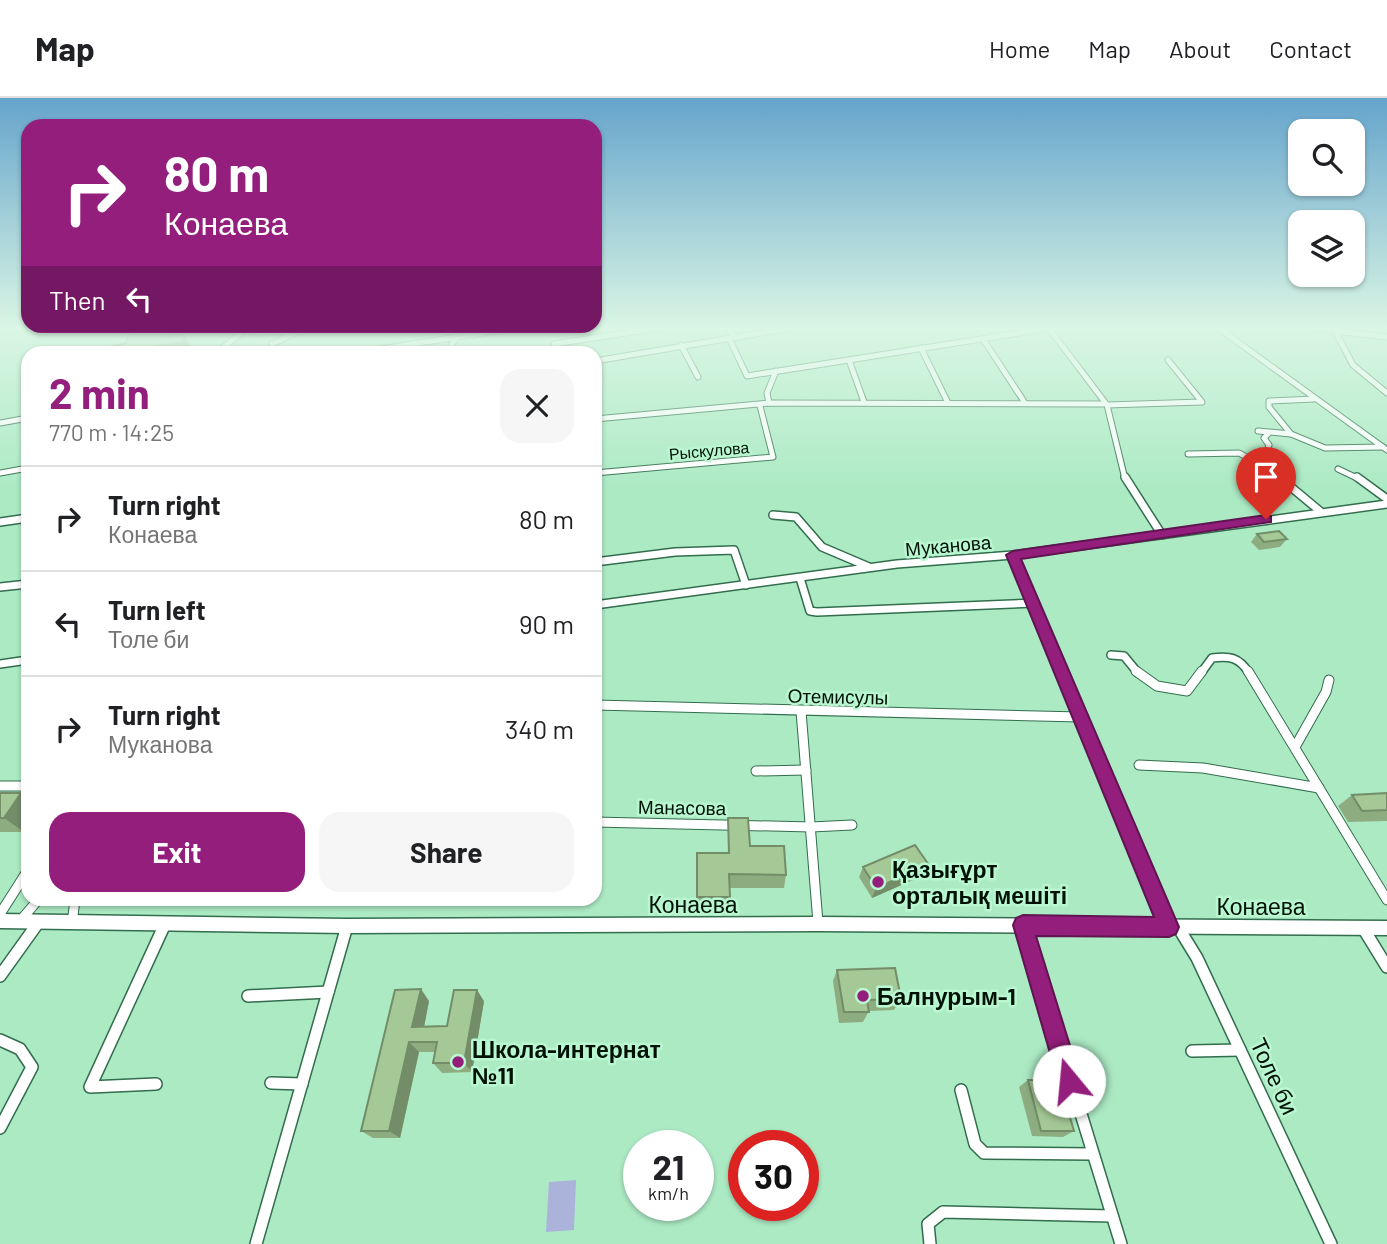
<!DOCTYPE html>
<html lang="en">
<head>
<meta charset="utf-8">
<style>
	:root { --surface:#fff; --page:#f6f6f6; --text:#202124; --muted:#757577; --line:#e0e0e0; --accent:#931e7c }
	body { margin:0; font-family:Barlow,sans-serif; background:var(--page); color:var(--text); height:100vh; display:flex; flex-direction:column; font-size:26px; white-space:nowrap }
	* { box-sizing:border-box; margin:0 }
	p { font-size:23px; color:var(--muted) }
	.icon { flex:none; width:38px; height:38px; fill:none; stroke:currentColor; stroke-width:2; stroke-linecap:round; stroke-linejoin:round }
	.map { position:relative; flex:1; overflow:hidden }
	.side { position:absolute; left:21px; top:248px; width:581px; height:560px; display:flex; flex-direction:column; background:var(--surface); border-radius:21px; box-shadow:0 2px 5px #0004 }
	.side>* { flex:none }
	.banner { position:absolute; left:21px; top:21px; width:581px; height:214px; border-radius:21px; box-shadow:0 2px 5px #0004; background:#931e7c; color:#fff; overflow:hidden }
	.fabs { position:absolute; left:1288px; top:21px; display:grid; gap:14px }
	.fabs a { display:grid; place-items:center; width:77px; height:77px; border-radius:14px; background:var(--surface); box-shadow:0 2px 5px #0004; font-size:35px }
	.speed { position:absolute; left:623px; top:1032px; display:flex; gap:14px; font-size:35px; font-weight:700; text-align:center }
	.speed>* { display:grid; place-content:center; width:91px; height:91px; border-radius:50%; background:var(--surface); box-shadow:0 2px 5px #0004; line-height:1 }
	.speed small { font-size:18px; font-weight:400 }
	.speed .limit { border:10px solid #d22; background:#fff; color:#111 }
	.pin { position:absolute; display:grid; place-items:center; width:60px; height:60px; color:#fff; margin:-72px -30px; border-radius:50% 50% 50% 0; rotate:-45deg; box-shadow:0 0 7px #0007 }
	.pin .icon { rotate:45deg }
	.me { position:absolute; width:77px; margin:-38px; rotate:343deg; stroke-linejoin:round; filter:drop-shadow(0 0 5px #0008) }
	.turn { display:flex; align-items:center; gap:24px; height:147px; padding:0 28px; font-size:32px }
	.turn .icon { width:91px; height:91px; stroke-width:2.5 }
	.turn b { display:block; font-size:49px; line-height:60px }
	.then { display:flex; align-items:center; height:66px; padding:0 28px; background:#0003; gap:14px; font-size:26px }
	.round { display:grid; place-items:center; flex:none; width:74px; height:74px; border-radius:21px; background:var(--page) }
	.headline { display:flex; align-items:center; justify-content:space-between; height:119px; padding:0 28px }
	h1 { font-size:42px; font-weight:700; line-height:52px; color:var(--accent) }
	.primary-button { display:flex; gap:14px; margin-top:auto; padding:14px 28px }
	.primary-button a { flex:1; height:80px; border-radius:21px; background:var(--accent); color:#fff; font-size:28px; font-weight:700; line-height:80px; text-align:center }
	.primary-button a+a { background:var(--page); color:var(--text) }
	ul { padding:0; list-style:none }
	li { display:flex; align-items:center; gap:21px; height:105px; padding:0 28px; border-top:2px solid var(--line) }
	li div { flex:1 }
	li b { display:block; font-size:26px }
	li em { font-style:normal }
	header { display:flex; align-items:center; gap:42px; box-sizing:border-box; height:98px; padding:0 35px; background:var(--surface); border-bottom:2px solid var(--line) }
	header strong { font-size:33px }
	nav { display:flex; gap:38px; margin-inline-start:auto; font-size:24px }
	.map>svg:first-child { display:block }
</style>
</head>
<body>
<header>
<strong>Map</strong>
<nav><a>Home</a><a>Map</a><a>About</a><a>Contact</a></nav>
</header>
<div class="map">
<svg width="1387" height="1146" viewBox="0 0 1387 1146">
	<rect width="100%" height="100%" fill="#aceac4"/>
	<!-- green -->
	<polygon fill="#acb3db" points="576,1082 574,1132 546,1134 549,1084"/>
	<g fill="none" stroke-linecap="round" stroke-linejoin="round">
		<defs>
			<g id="minor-far3">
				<polyline points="728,229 733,238 730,242 747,278 1057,229"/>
				<polyline points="1048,229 1107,307 1125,381"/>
				<polyline points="1217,229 1387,352"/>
				<polyline points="1311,229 1335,233 1353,267 1387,295"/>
				<polyline points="1335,233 1387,239"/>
				<polyline points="256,235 295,234 323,229"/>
				<polyline points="983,241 1025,305"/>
				<polyline points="272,246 293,236"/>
				<polyline points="554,246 665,229"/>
				<polyline points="681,247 698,279"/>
				<polyline points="921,250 948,305"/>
				<polyline points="215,256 249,229"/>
				<polyline points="348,256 522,229"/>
				<polyline points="453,256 451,248 457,238"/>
				<polyline points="514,256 529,253"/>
				<polyline points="849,262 864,304"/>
				<polyline points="595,263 796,229"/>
				<polyline points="769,305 767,295 776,273"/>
				<polyline points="1107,307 1202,304 1168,262"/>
				<polyline points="595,321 769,305 1104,306"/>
				<polyline points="0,325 28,320"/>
				<polyline points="1258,333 1291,336 1269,309 1269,303 1314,301"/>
				<polyline points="1268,336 1264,340 1269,347 1264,363 1281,381"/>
				<polyline points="1291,336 1325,350 1383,349"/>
				<polyline points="1188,356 1239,355 1267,370"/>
				<polyline points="1338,371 1359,381"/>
				<polyline points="0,375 28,370"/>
				<polyline points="595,375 773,359 760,308"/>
			</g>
			<g id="minor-far2">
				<polyline points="1125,379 1162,437"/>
				<polyline points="1279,379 1321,414"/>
				<polyline points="1357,379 1387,401"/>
				<polyline points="773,417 796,419 822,449 869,469"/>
				<polyline points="0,424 28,420"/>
				<polyline points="1013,457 1063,575"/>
				<polyline points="595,464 675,454 734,452 746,487"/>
				<polyline points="800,480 810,513 817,514 1035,505"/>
				<polyline points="0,489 28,486"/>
				<polyline points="595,507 897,466 1013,457 1387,406"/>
				<polyline points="1111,557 1124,558 1138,575"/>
				<polyline points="0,566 28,562"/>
				<path d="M1201 575 1212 560C1230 558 1239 559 1249 575"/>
			</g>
			<g id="minor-far1">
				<polyline points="1062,573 1167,825"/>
				<polyline points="1136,573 1157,588 1187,593 1202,573"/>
				<polyline points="1248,573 1387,802"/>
				<polyline points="595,607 1081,619"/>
				<polyline points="801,613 818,825"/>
				<polyline points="1295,649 1326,594 1329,582"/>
				<polyline points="1139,667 1203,670 1319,690"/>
				<polyline points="756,673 806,672"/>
				<polyline points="0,688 28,688"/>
				<polyline points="595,724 811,729 852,727"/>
				<polyline points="0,816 28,772"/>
				<polyline points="20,823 38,802"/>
				<polyline points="72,825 75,802"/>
			</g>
			<g id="minor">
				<polyline points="818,823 818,826"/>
				<polyline points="1167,823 1169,829"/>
				<polyline points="1023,827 1121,1146"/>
				<polyline points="1178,829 1197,860 1331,1146"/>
				<polyline points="1363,830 1387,869"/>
				<polyline points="0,878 38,825"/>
				<polyline points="248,898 328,894"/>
				<polyline points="0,942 20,951 32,969 0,1030"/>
				<polyline points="1192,953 1240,952"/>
				<polyline points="271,985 302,986"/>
				<polyline points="156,986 90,989 165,826"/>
				<polyline points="961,992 975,1046 984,1055 1092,1056"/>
				<polyline points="256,1146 347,828"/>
				<polyline points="930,1146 928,1126 943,1114 1112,1118"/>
			</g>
			<polygon id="secondary" points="0,816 347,821 818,819 1387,823 1387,837 818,833 347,835 0,830"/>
		</defs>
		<!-- minor-far3 casing -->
		<use href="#minor-far3" stroke="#326d4d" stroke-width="7"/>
		<!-- minor-far2 casing -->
		<use href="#minor-far2" stroke="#326d4d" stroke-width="10"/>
		<!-- minor-far1 casing -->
		<use href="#minor-far1" stroke="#326d4d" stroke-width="11"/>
		<!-- minor casing -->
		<use href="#minor" stroke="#326d4d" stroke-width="14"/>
		<!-- secondary casing -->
		<use href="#secondary" stroke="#326d4d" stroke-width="3"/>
		<!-- minor-far3 -->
		<use href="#minor-far3" stroke="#fff" stroke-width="5"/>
		<!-- minor-far2 -->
		<use href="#minor-far2" stroke="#fff" stroke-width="7"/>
		<!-- minor-far1 -->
		<use href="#minor-far1" stroke="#fff" stroke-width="9"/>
		<!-- minor -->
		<use href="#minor" stroke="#fff" stroke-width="11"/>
		<!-- secondary -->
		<use href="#secondary" fill="#fff" fill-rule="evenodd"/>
	</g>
	<!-- wall -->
	<g fill="#8dad81">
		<polygon points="1257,436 1287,441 1280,449 1259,452 1251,444"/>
		<polygon points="0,695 21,695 28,701 28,728 24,734 0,734"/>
		<polygon points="1387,695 1387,723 1348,724 1338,708 1352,697"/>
		<polygon points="728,720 750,748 786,777 784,790 730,790 729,812 697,812 697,755 728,755"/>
		<polygon points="929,767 924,777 872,800 859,779 863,769"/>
		<polygon points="837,872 901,901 894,912 869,913 863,924 839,925 833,883"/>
		<polygon points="429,903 424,929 447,928 484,903 472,974 442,975 433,965 435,954 419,954 400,1040 373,1040 361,1033"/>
		<polygon points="1028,982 1074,1033 1063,1039 1032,1038 1019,989"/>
	</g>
	<!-- shaded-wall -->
	<g fill="#738d69">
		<polygon points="170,229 174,229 179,238 184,236 192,251 191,256 111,256 168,239"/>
		<polygon points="21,695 28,701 28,728 24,734 4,720"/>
		<polygon points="929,767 924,777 872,800 876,790"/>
		<polygon points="421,891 429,903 422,939 412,929"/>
		<polygon points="477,892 484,903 472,974 464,965"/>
		<polygon points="409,944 419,954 400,1040 389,1033"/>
	</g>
	<!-- building -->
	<g fill="#a4c996" stroke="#738d69" stroke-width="2">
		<polygon points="130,229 170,229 168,239 184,236 183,244 111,256 112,248 126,245"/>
		<polygon points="1279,433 1287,441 1264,444 1257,436"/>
		<polygon points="0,695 21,695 4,720 0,720"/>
		<polygon points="1387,695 1387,712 1362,713 1352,697"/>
		<polygon points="728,720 748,720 750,748 784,748 786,777 729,776 730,799 697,799 697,755 729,755"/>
		<polygon points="915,747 929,767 876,790 863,769"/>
		<polygon points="895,870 901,901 867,902 869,914 844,914 837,872"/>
		<polygon points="421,891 412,929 447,928 454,892 477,892 464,965 433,965 437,944 409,944 389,1033 361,1033 395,892"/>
		<polygon points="1028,982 1059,982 1074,1033 1041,1033"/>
	</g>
	<!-- sky -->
	<linearGradient id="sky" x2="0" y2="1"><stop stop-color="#65a4cc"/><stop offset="0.59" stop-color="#daf6e4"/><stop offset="1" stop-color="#daf6e4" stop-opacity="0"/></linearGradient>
	<rect width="1387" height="390" fill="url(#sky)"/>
	<!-- route -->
	<polygon fill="#931e7c" stroke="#601451" stroke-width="2" points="1266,417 1271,418 1271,424 1021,461 1179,829 1176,836 1169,839 1036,838 1081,983 1078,991 1069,994 1061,991 1058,983 1013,827 1016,820 1023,817 1154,819 1006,457 1013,453"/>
	<!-- markers -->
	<g fill="#931e7c" stroke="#b9f7d1" stroke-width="2.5">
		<circle cx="878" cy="784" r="7"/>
		<circle cx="863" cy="898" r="7"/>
		<circle cx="458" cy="964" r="7"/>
	</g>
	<g text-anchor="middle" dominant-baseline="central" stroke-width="5" stroke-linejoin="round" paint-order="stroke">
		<!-- far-street labels -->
		<g font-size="16" fill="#001206" stroke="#b9f7d1">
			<text transform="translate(709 352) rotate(-5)">Рыскулова</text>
		</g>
		<!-- street labels -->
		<g font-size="19" fill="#001206" stroke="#b9f7d1">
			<text transform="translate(948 447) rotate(-5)">Муканова</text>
			<text transform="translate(838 598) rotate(1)">Отемисулы</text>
			<text transform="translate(682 709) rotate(1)">Манасова</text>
		</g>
		<!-- near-poi labels -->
		<g font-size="23" font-weight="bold" fill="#001206" stroke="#b9f7d1" text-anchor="start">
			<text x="892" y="771">Қазығұрт<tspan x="892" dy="26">орталық мешіті</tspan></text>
			<text x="877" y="898">Балнурым-1</text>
			<text x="472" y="951">Школа-интернат<tspan x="472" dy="26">№11</tspan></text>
		</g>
		<!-- near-street labels -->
		<g font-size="23" fill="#001206" stroke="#b9f7d1">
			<text x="693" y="806">Конаева</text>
			<text x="1261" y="808">Конаева</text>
			<text transform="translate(1275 978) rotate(65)">Толе би</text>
		</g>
	</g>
</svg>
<div class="fabs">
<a><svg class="icon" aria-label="search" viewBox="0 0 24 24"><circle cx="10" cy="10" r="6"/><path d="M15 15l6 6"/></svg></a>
<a><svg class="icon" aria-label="layers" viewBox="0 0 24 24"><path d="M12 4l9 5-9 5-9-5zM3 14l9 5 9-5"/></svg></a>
</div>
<div class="speed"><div>21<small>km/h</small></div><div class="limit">30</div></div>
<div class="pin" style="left:1266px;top:421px;background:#d93025"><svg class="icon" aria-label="arrive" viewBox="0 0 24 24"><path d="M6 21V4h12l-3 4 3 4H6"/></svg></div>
<svg class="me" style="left:1069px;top:983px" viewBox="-20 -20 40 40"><circle r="19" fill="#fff"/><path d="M0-13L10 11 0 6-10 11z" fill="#931e7c"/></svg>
<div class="banner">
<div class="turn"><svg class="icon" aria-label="right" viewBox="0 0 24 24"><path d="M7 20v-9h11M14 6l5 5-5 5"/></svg><div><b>80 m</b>Конаева</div></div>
<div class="then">Then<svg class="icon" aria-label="left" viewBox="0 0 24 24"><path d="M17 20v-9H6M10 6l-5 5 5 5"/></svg></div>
</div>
<section class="side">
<div class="headline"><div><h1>2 min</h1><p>770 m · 14:25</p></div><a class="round"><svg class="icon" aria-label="close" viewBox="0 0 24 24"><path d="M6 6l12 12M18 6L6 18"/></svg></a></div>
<ul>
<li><svg class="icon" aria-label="right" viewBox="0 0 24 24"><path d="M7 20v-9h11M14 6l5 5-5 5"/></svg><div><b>Turn right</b><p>Конаева</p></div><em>80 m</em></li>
<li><svg class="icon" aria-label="left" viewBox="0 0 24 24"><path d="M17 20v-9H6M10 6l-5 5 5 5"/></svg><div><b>Turn left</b><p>Толе би</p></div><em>90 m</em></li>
<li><svg class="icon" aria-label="right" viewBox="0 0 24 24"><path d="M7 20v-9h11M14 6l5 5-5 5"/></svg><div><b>Turn right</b><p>Муканова</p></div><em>340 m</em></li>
</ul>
<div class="primary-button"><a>Exit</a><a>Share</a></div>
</section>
</div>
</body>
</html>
